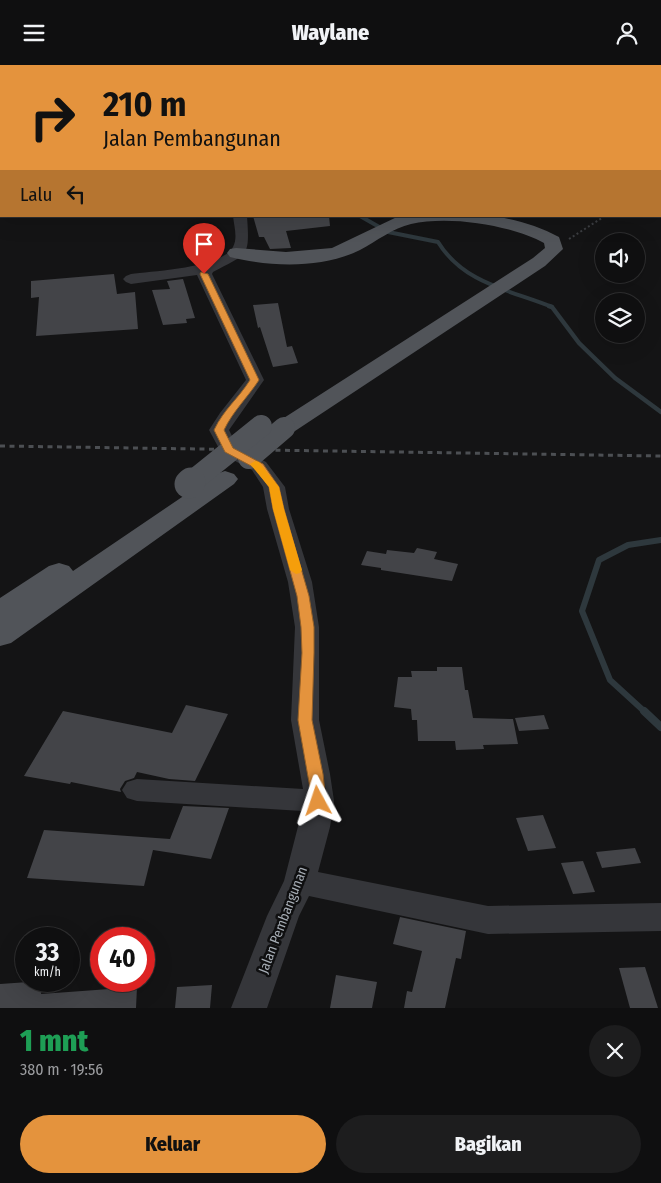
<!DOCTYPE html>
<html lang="id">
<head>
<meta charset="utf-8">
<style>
	:root { --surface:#0f0f10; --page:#1d1d1e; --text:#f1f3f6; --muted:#9b9c9f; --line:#2f2f30; --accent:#e4933d }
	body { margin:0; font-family:"Fira Sans Condensed",sans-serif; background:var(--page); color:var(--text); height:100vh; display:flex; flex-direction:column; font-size:19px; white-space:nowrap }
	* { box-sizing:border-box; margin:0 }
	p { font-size:16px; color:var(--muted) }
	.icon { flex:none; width:28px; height:28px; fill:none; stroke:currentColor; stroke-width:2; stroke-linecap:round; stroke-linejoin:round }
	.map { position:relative; height:943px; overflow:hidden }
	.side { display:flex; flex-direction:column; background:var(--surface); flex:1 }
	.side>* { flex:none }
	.hud { position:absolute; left:0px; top:0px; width:661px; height:152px; box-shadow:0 5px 20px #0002,0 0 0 1px var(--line); background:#e4933d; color:#111; overflow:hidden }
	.fabs { position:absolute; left:595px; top:168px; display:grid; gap:10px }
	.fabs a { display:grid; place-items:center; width:50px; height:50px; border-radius:50%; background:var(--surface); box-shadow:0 5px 20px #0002,0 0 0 1px var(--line); font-size:25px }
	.speed { position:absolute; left:15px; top:862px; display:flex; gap:10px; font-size:25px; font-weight:700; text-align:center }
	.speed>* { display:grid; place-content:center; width:65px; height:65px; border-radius:50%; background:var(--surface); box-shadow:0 5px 20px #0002,0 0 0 1px var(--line); line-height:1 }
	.speed small { font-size:12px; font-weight:400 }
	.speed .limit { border:8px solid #d22; background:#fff; color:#111 }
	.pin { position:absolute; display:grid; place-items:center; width:42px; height:42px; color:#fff; margin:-51px -21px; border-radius:50% 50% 50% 0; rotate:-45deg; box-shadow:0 0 5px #0007 }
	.pin .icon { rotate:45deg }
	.me { position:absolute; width:55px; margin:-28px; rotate:355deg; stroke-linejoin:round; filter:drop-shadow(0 0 4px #0008) }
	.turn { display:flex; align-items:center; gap:18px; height:105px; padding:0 20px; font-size:22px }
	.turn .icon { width:65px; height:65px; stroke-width:2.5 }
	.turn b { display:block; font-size:35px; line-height:42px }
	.then { display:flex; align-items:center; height:48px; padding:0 20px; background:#0003; gap:10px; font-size:19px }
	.round { display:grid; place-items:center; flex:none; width:52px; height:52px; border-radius:26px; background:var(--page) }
	.summary { display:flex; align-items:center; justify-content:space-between; height:85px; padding:0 20px }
	h1 { font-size:30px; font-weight:800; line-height:38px; color:#1e9e55 }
	.button { display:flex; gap:10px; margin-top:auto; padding:10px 20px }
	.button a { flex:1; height:58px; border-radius:30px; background:var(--accent); color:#111; font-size:20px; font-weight:800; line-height:58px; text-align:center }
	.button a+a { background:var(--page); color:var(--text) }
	header { display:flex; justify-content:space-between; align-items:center; height:65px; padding:0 20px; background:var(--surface); font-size:22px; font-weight:800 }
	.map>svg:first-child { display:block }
</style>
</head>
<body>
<header><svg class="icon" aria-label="menu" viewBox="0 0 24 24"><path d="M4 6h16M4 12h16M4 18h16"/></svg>Waylane<svg class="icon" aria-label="person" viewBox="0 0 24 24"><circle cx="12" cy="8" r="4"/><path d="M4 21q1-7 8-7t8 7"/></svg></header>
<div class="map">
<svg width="661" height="943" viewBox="0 0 661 943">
	<rect width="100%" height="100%" fill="#141415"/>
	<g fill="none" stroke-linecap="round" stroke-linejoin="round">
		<!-- stream-far4 -->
		<polyline stroke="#2e383d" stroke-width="2.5" points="188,0 193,1"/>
		<!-- stream-far3 -->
		<path stroke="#2e383d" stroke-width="4" d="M360 151 388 167 438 177C464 219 510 225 552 242"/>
		<!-- stream-far2 -->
		<polyline stroke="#2e383d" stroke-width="4.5" points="549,241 552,242 579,278 615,313 661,347"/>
		<!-- stream-far1 -->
		<polyline stroke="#2e383d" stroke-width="6" points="645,647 610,615 582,546 599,495 628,480 661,475"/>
		<!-- stream -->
		<polyline stroke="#2e383d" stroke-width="8" points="644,646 661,662"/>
	</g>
	<!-- building -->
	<g fill="#434448">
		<polygon points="253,151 329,151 330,161 286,166 291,183 270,184 264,172 259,172"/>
		<polygon points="114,209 117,229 135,227 138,264 36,271 39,232 31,233 31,216"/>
		<polygon points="183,214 195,253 186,254 187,258 163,260 152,225 170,224 167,216"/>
		<polygon points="278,238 287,282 292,281 298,298 273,302 260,262 258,263 253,240"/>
		<polygon points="417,483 437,487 434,494 458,499 452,516 381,505 381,503 361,500 367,486 386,489 387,485 414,488"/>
		<polygon points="437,602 462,602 465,625 468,625 473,653 513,654 518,679 483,680 484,684 456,685 455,676 418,676 417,655 412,655 411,644 394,642 398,612 412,612 411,606 437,606"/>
		<polygon points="186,640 228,649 195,716 169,714 137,707 134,713 125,716 120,724 121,727 71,717 70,719 24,711 63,646 172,668"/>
		<polygon points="544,650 549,664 519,666 515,653"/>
		<polygon points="183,741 229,743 211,794 153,785 144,821 27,813 44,765 170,774"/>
		<polygon points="543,750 556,783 528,786 516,753"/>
		<polygon points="635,783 641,798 602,803 596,787"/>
		<polygon points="583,796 595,827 573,829 561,798"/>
		<polygon points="400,852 466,866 461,894 456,893 445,943 404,943 407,926 412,927 422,886 393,879"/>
		<polygon points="645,902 658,943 630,943 619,903"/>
		<polygon points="336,910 377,917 372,943 330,943"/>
		<polygon points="43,916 41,929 137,922 136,943 0,943 0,919"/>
		<polygon points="212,920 210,943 175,943 177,922"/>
	</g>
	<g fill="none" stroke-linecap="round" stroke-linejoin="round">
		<!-- path -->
		<polyline stroke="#3b3d41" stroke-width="2" stroke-dasharray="2 2.5" stroke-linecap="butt" points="569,174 605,151"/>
		<!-- minor -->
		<g fill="#35363a" fill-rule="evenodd">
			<polygon points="126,0 136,0 137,1 127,1"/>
			<rect x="660" y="11" width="1" height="7"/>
			<rect x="0" y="23" width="1" height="6"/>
			<path d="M233 151H247C250 193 248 188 213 207L212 209 264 315 229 365 237 381 266 397 285 422 289 444 312 517 319 562V655L330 709 334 736 330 762 318 807 488 841 661 838V866L488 869 309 831 299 851 267 943H231L267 851 284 816 302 746 137 736 127 733 122 725 127 717 137 714 303 724 291 655 295 562 288 517 267 444 263 422 252 405 222 389 209 365 220 348 246 315 197 210 131 219 126 217 123 214 126 211 131 209C153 206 222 203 233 182 238 173 234 161 233 151Z"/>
		</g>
		<!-- major -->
		<g fill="#515459" fill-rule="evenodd">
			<path d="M399 151H494C517 155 539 161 559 172L563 184 545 201 292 368 284 370 276 368 272 363 276 358 533 193 545 183 544 178C511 160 449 150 411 159 393 163 377 176 360 185 322 204 270 202 230 192L227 188 230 184 236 183 286 187 332 183Z"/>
			<polygon points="225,406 234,409 238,414 234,419 11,578 0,581 0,533 49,501 59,498 69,501 73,506 216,409"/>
		</g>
		<!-- rail -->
		<polyline stroke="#4c4f53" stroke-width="3" stroke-dasharray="5 4.5" stroke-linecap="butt" points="0,381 661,391"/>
		<!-- major-bridge-far1 -->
		<g stroke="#515459" stroke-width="22">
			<polyline points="249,393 284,363"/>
			<polyline points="189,419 261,361"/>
		</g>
		<!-- major-bridge -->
		<polyline stroke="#515459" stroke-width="29" points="189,419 191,417"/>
	</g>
	<!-- route -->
	<path fill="#e4933d" stroke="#946028" d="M201 207 208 209 259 315C248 332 233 346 224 365L233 383 263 399 279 422 284 444 309 531 314 562V588L312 655 323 709 326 736 324 740 318 741 313 740 298 655 302 588 301 562 297 531 273 444 269 422 255 403 225 387 214 365C224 344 238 334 250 315L200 209Z"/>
	<!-- slow -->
	<polygon fill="#f59e0b" points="255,396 259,397 279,422 284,444 302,505 300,508 296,509 290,505 273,444 269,422 250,399"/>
	<g text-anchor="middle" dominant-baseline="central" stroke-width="5" stroke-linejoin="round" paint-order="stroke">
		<!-- street labels -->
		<g font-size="14" fill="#a6adb5" stroke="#0f0f10">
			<text transform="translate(283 855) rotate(-69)">Jalan Pembangunan</text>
		</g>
	</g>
</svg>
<div class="fabs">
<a><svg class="icon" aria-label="sound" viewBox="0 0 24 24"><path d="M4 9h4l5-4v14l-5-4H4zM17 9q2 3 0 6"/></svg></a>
<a><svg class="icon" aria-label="layers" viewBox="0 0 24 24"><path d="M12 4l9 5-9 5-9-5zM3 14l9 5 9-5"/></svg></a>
</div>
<div class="speed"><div>33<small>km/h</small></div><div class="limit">40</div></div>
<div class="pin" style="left:204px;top:209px;background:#d93025"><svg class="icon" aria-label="arrive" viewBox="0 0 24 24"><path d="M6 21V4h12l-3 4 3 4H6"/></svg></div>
<svg class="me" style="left:318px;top:736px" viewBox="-20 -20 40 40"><path d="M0-17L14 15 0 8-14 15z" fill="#e4933d" stroke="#fff" stroke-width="4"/></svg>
<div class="hud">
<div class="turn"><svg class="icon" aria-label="right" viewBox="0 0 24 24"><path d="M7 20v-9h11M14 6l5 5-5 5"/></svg><div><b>210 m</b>Jalan Pembangunan</div></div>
<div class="then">Lalu<svg class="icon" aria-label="left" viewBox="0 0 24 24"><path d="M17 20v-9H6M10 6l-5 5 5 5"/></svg></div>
</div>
</div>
<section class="side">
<div class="summary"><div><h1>1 mnt</h1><p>380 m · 19:56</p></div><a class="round"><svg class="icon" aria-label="close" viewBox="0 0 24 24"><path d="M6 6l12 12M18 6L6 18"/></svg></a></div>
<div class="button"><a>Keluar</a><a>Bagikan</a></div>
</section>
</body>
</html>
